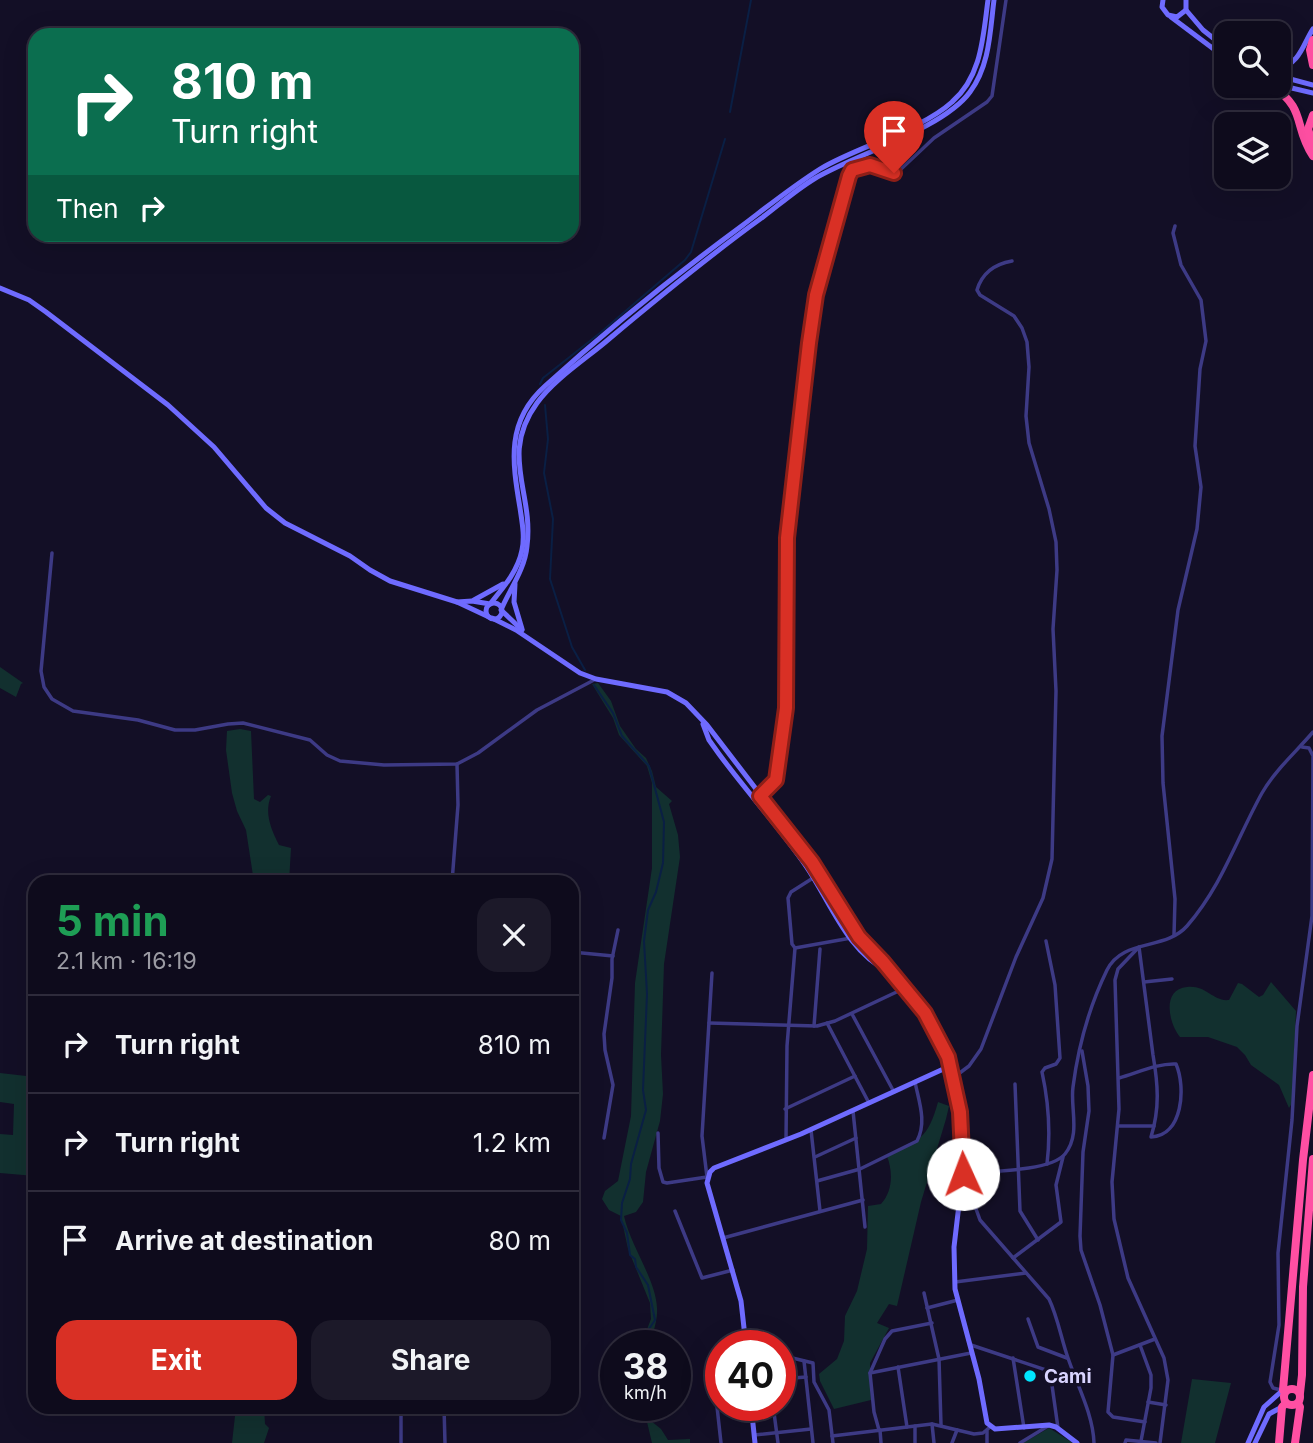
<!DOCTYPE html>
<html lang="en">
<head>
<meta charset="utf-8">
<style>
	:root { --surface:#0e0b1c; --page:#1c1929; --text:#f1f3f6; --muted:#9b9ba3; --line:#2e2b3b; --accent:#d93025 }
	body { margin:0; font-family:Inter,sans-serif; background:var(--page); color:var(--text); height:100vh; display:flex; flex-direction:column; font-size:26px; white-space:nowrap }
	* { box-sizing:border-box; margin:0 }
	p { font-size:23px; color:var(--muted) }
	.icon { flex:none; width:38px; height:38px; fill:none; stroke:currentColor; stroke-width:2; stroke-linecap:round; stroke-linejoin:round }
	.map { position:relative; flex:1; overflow:hidden }
	.side { position:absolute; left:28px; top:875px; width:551px; height:539px; display:flex; flex-direction:column; background:var(--surface); border-radius:21px; box-shadow:0 7px 28px #0002,0 0 0 2px var(--line) }
	.side>* { flex:none }
	.guide { position:absolute; left:28px; top:28px; width:551px; height:214px; border-radius:21px; box-shadow:0 7px 28px #0002,0 0 0 2px var(--line); background:#0b6e4f; color:#fff; overflow:hidden }
	.controls { position:absolute; left:1214px; top:21px; display:grid; gap:14px }
	.controls a { display:grid; place-items:center; width:77px; height:77px; border-radius:14px; background:var(--surface); box-shadow:0 7px 28px #0002,0 0 0 2px var(--line); font-size:35px }
	.speed { position:absolute; left:600px; top:1330px; display:flex; gap:14px; font-size:35px; font-weight:700; text-align:center }
	.speed>* { display:grid; place-content:center; width:91px; height:91px; border-radius:50%; background:var(--surface); box-shadow:0 7px 28px #0002,0 0 0 2px var(--line); line-height:1 }
	.speed small { font-size:18px; font-weight:400 }
	.speed .limit { border:10px solid #d22; background:#fff; color:#111 }
	.pin { position:absolute; display:grid; place-items:center; width:60px; height:60px; color:#fff; margin:-72px -30px; border-radius:50% 50% 50% 0; rotate:-45deg; box-shadow:0 0 7px #0007 }
	.pin .icon { rotate:45deg }
	.me { position:absolute; width:77px; margin:-38px; rotate:358deg; stroke-linejoin:round; filter:drop-shadow(0 0 5px #0008) }
	.turn { display:flex; align-items:center; gap:24px; height:147px; padding:0 28px; font-size:32px }
	.turn .icon { width:91px; height:91px; stroke-width:2.5 }
	.turn b { display:block; font-size:49px; line-height:60px }
	.then { display:flex; align-items:center; height:66px; padding:0 28px; background:#0003; gap:14px; font-size:26px }
	.round { display:grid; place-items:center; flex:none; width:74px; height:74px; border-radius:21px; background:var(--page) }
	.head { display:flex; align-items:center; justify-content:space-between; height:119px; padding:0 28px }
	h1 { font-size:42px; font-weight:700; line-height:52px; color:#1e9e55 }
	.action { display:flex; gap:14px; margin-top:auto; padding:14px 28px }
	.action a { flex:1; height:80px; border-radius:21px; background:var(--accent); color:#fff; font-size:28px; font-weight:700; line-height:80px; text-align:center }
	.action a+a { background:var(--page); color:var(--text) }
	ul { padding:0; list-style:none }
	li { display:flex; align-items:center; gap:21px; height:98px; padding:0 28px; border-top:2px solid var(--line) }
	li div { flex:1 }
	li b { display:block; font-size:26px }
	li em { font-style:normal }
	.map>svg:first-child { display:block }
</style>
</head>
<body>
<div class="map">
<svg width="1313" height="1443" viewBox="0 0 1313 1443">
	<rect width="100%" height="100%" fill="#130f26"/>
	<!-- green -->
	<g fill="#12302f">
		<polygon points="0,667 23,683 21,684 16,697 0,688"/>
		<path d="M598 683 611 701 620 726 636 749 646 758 652 771 656 787 672 801 669 804 678 835 680 857 664 964 661 1055 663 1094 660 1121 646 1172 643 1202 636 1212 624 1216C631 1247 656 1280 657 1308 658 1321 652 1333 651 1346H645L646 1332 651 1319 650 1303 628 1249 621 1216 609 1210 602 1199 605 1191 618 1181 631 1116 635 983 652 868V783L647 766 619 735 613 718 592 684Z"/>
		<path d="M240 729 251 731 254 799 260 802 268 795 271 796C264 813 271 829 279 845L291 848 289 882H254L246 830 237 811 232 793 226 750 227 731Z"/>
		<path d="M1271 982 1296 1011 1292 1103 1289 1108 1279 1085 1251 1065 1245 1055 1237 1047 1208 1037H1180C1169 1024 1161 989 1187 987 1207 985 1213 1002 1229 1000L1238 983 1242 984 1259 997 1263 995Z"/>
		<polygon points="0,1073 35,1077 35,1176 0,1173 0,1134 13,1135 14,1104 0,1102"/>
		<path d="M938 1102 949 1106 946 1119 921 1202 897 1306 889 1304 877 1323 889 1328 870 1363 871 1400 834 1409 820 1381 819 1374 837 1359 844 1341 845 1316 857 1291 867 1249 868 1206 881 1204C893 1191 893 1172 887 1156 919 1140 928 1139 938 1102Z"/>
		<polygon points="1192,1379 1231,1383 1215,1443 1181,1443"/>
		<polygon points="643,1405 650,1405 653,1413 651,1421 661,1429 668,1440 690,1439 690,1443 652,1443"/>
		<polygon points="236,1407 264,1407 265,1424 269,1428 264,1443 232,1443"/>
		<polygon points="1049,1428 1073,1443 1023,1443"/>
	</g>
	<g fill="none" stroke-linecap="round" stroke-linejoin="round">
		<!-- stream -->
		<g stroke="#0a1f44" stroke-width="2">
			<polyline points="730,112 751,0"/>
			<polyline points="540,384 543,378 600,333 685,260 691,252 725,139"/>
			<polyline points="545,405 548,439 544,473 553,519 550,579 572,647 585,670"/>
			<polyline points="594,685 613,713 622,736 649,766 664,822 663,863 656,892 648,910 644,941 647,994 643,1090 646,1110 631,1164 630,1179 622,1203 621,1220 627,1233 630,1255 635,1259 636,1267 648,1285 655,1320 647,1332 648,1346"/>
			<polyline points="646,1405 648,1416"/>
		</g>
		<!-- street -->
		<g stroke="#3d3a85" stroke-width="3.5">
			<polyline points="52,553 41,671 44,687 52,699 73,711 138,720 175,730 195,730 228,724 243,723 310,740 327,755 340,761 384,765 457,764 478,753 537,710 594,680"/>
			<path d="M760 796 776 780 786 708 787 539 809 343 816 294 849 176 852 170C875 159 884 177 900 170L934 138 987 102 992 96 1006 0"/>
			<polyline points="452,882 458,805 457,764"/>
			<polyline points="1174,935 1175,899 1163,783 1162,736 1178,610 1197,529 1201,487 1195,446 1200,369 1206,341 1201,300 1181,265 1173,233 1175,226"/>
			<path d="M1046 941 1055 985 1060 1058 1056 1064 1045 1068 1042 1072C1049 1104 1051 1131 1047 1164"/>
			<polyline points="795,948 851,938"/>
			<polyline points="1138,948 1118,969 1115,980 1119,1109 1112,1182 1114,1219 1128,1278 1164,1358 1168,1380 1160,1443"/>
			<polyline points="572,952 613,956"/>
			<polyline points="1144,982 1172,979"/>
			<polyline points="852,1014 894,1092"/>
			<polyline points="709,1023 817,1026 835,1021 905,988"/>
			<polyline points="827,1023 869,1103"/>
			<polyline points="814,1026 820,949"/>
			<polyline points="1082,1051 1088,1086 1089,1111 1083,1152 1080,1236 1081,1250 1100,1305 1113,1355 1108,1412 1113,1417 1145,1422"/>
			<path d="M953 1078 969 1066 981 1049 1016 957 1043 898 1052 859 1056 691 1053 629 1057 570 1056 542 1049 509 1029 443 1026 416 1029 367 1027 342 1022 328 1014 316 980 295 977 290C982 273 995 264 1012 261"/>
			<path d="M1119 1078C1137 1073 1158 1063 1176 1064 1186 1087 1183 1136 1151 1137 1160 1108 1158 1084 1153 1055L1139 947"/>
			<polyline points="1015,1084 1020,1211 1038,1240"/>
			<polyline points="785,1109 855,1076"/>
			<polyline points="853,1111 865,1227"/>
			<polyline points="1118,1126 1154,1126"/>
			<polyline points="811,1130 820,1211"/>
			<polyline points="658,1133 659,1168 663,1182 667,1183 707,1177"/>
			<polyline points="604,1138 613,1085 605,1050 604,1034 612,978 612,959 618,930"/>
			<polyline points="786,1140 787,1046 795,948 792,944 788,898 791,892 813,878"/>
			<polyline points="815,1157 856,1138"/>
			<polyline points="707,1177 702,1136 712,973"/>
			<path d="M817 1181 860 1169 917 1141C927 1122 919 1102 915 1082"/>
			<polyline points="675,1211 702,1278 733,1270"/>
			<polyline points="723,1238 863,1200"/>
			<polyline points="1013,1258 1061,1222 1056,1185 1063,1157"/>
			<polyline points="955,1282 1026,1273"/>
			<polyline points="924,1293 939,1359 941,1425"/>
			<polyline points="927,1308 958,1300"/>
			<polyline points="1028,1319 1038,1347 1067,1358"/>
			<polyline points="971,1345 1076,1380"/>
			<polyline points="1140,1345 1151,1375 1151,1388 1141,1441"/>
			<polyline points="780,1355 813,1363 814,1382 829,1410 833,1443"/>
			<polyline points="1113,1355 1155,1339"/>
			<polyline points="1013,1358 1024,1428"/>
			<polyline points="712,1361 721,1443"/>
			<polyline points="804,1361 813,1443"/>
			<polyline points="898,1367 907,1427"/>
			<polyline points="1050,1371 1058,1428"/>
			<polyline points="870,1373 971,1353"/>
			<polyline points="780,1379 806,1377"/>
			<polyline points="1281,1390 1273,1388 1270,1382 1279,1325 1278,1253 1292,1120 1297,1026 1312,916 1313,756 1309,748 1302,747"/>
			<polyline points="1148,1402 1166,1405"/>
			<polyline points="773,1405 778,1443"/>
			<polyline points="444,1407 445,1443"/>
			<polyline points="932,1424 934,1443"/>
			<polyline points="915,1426 915,1443"/>
			<polyline points="879,1430 874,1412 870,1373 885,1339 892,1331 932,1323"/>
			<polyline points="880,1430 881,1443"/>
			<polyline points="987,1431 987,1443"/>
			<polyline points="754,1435 811,1429"/>
			<polyline points="832,1436 932,1424 974,1434 983,1433 990,1427"/>
			<polyline points="401,1443 401,1407"/>
			<polyline points="952,1443 957,1430"/>
			<polyline points="1020,1443 1048,1426"/>
			<path d="M1094 1443C1093 1414 1077 1385 1068 1358 1061 1338 1058 1318 1049 1299L980 1220 963 1173C987 1171 1050 1172 1065 1154 1081 1134 1070 1108 1073 1087 1078 1048 1090 1005 1107 970 1123 938 1165 951 1187 926 1222 886 1237 838 1262 793 1275 770 1297 751 1313 732"/>
			<polyline points="1125,1443 1126,1440 1156,1443"/>
		</g>
		<!-- secondary -->
		<g stroke="#6f6bff" stroke-width="5">
			<polyline points="1163,0 1162,7 1168,15 1177,17 1186,10"/>
			<polyline points="1186,0 1186,10 1203,30 1227,49"/>
			<polyline points="1171,17 1227,59"/>
			<path d="M1279 68C1300 64 1303 44 1313 29"/>
			<polyline points="1279,76 1313,85"/>
			<polyline points="1279,85 1313,93"/>
			<polyline points="0,288 29,300 46,312 168,405 214,447 266,508 285,523 350,556 370,570 390,581 457,602 489,617"/>
			<polyline points="515,584 514,602 522,629"/>
			<polyline points="474,600 503,584"/>
			<path d="M457 602 472 601 490 604C503 588 518 571 522 550 525 536 522 522 520 508 512 461 506 421 545 386 608 329 675 275 743 225 768 206 793 186 820 169 858 146 920 131 952 102 982 76 983 36 988 0"/>
			<circle cx="494" cy="611" r="8"/>
			<polyline points="492,618 516,630 580,673 596,679 667,692 686,703 707,725 812,862 854,931 925,1013 948,1057 960,1112 964,1162 954,1247 955,1289 979,1379 987,1423 995,1429 1049,1425 1056,1427 1077,1443"/>
			<path d="M522 630 501 610C510 589 525 569 527 546 534 492 499 455 537 403 554 379 587 358 609 339 659 297 709 256 763 217 780 204 796 190 814 179 856 154 943 129 970 92 990 65 990 31 994 0"/>
			<path d="M703 724 709 740 719 754C747 792 779 827 806 866 830 901 847 952 888 971"/>
			<polyline points="746,1346 741,1301 707,1183 710,1172 714,1168 801,1134 950,1066"/>
			<polyline points="751,1405 755,1443"/>
			<polyline points="1248,1443 1264,1407 1283,1390"/>
			<polyline points="1255,1443 1269,1414 1282,1407"/>
		</g>
		<!-- highway -->
		<g stroke="#ff4fa3" stroke-width="8">
			<polyline points="1313,40 1310,50 1313,65"/>
			<path d="M1272 86C1307 109 1293 126 1313 156"/>
			<polyline points="1313,115 1308,129 1313,146"/>
			<circle cx="1292" cy="1397" r="8"/>
			<polyline points="1286,1391 1283,1390 1303,1160 1313,1075"/>
			<polyline points="1300,1393 1302,1375 1303,1287 1313,1159"/>
			<polyline points="1279,1443 1282,1407 1286,1403"/>
			<polyline points="1295,1443 1300,1407 1298,1403"/>
		</g>
	</g>
	<g fill="none" stroke-linecap="round" stroke-linejoin="round">
		<defs>
			<polyline id="route" points="894,173 870,165 852,170 849,176 816,295 809,343 787,538 786,708 776,780 760,796 812,862 859,937 883,962 925,1013 948,1057 960,1112 963,1174"/>
		</defs>
		<!-- route casing -->
		<use href="#route" stroke="#8d1f18" stroke-width="18"/>
		<!-- route -->
		<use href="#route" stroke="#d93025" stroke-width="12"/>
	</g>
	<!-- markers -->
	<circle fill="#00e5ff" stroke="#130f26" stroke-width="2.5" cx="1030" cy="1376" r="7"/>
	<g text-anchor="middle" dominant-baseline="central" stroke-width="7" stroke-linejoin="round" paint-order="stroke">
		<!-- poi labels -->
		<g font-size="19" font-weight="bold" fill="#d9d4ff" stroke="#130f26" text-anchor="start">
			<text x="1044" y="1376">Cami</text>
		</g>
	</g>
</svg>
<div class="controls">
<a><svg class="icon" aria-label="search" viewBox="0 0 24 24"><circle cx="10" cy="10" r="6"/><path d="M15 15l6 6"/></svg></a>
<a><svg class="icon" aria-label="layers" viewBox="0 0 24 24"><path d="M12 4l9 5-9 5-9-5zM3 14l9 5 9-5"/></svg></a>
</div>
<div class="speed"><div>38<small>km/h</small></div><div class="limit">40</div></div>
<div class="pin" style="left:894px;top:173px;background:#d93025"><svg class="icon" aria-label="arrive" viewBox="0 0 24 24"><path d="M6 21V4h12l-3 4 3 4H6"/></svg></div>
<svg class="me" style="left:963px;top:1174px" viewBox="-20 -20 40 40"><circle r="19" fill="#fff"/><path d="M0-13L10 11 0 6-10 11z" fill="#d93025"/></svg>
<div class="guide">
<div class="turn"><svg class="icon" aria-label="right" viewBox="0 0 24 24"><path d="M7 20v-9h11M14 6l5 5-5 5"/></svg><div><b>810 m</b>Turn right</div></div>
<div class="then">Then<svg class="icon" aria-label="right" viewBox="0 0 24 24"><path d="M7 20v-9h11M14 6l5 5-5 5"/></svg></div>
</div>
<section class="side">
<div class="head"><div><h1>5 min</h1><p>2.1 km · 16:19</p></div><a class="round"><svg class="icon" aria-label="close" viewBox="0 0 24 24"><path d="M6 6l12 12M18 6L6 18"/></svg></a></div>
<ul>
<li><svg class="icon" aria-label="right" viewBox="0 0 24 24"><path d="M7 20v-9h11M14 6l5 5-5 5"/></svg><div><b>Turn right</b></div><em>810 m</em></li>
<li><svg class="icon" aria-label="right" viewBox="0 0 24 24"><path d="M7 20v-9h11M14 6l5 5-5 5"/></svg><div><b>Turn right</b></div><em>1.2 km</em></li>
<li><svg class="icon" aria-label="arrive" viewBox="0 0 24 24"><path d="M6 21V4h12l-3 4 3 4H6"/></svg><div><b>Arrive at destination</b></div><em>80 m</em></li>
</ul>
<div class="action"><a>Exit</a><a>Share</a></div>
</section>
</div>
</body>
</html>
